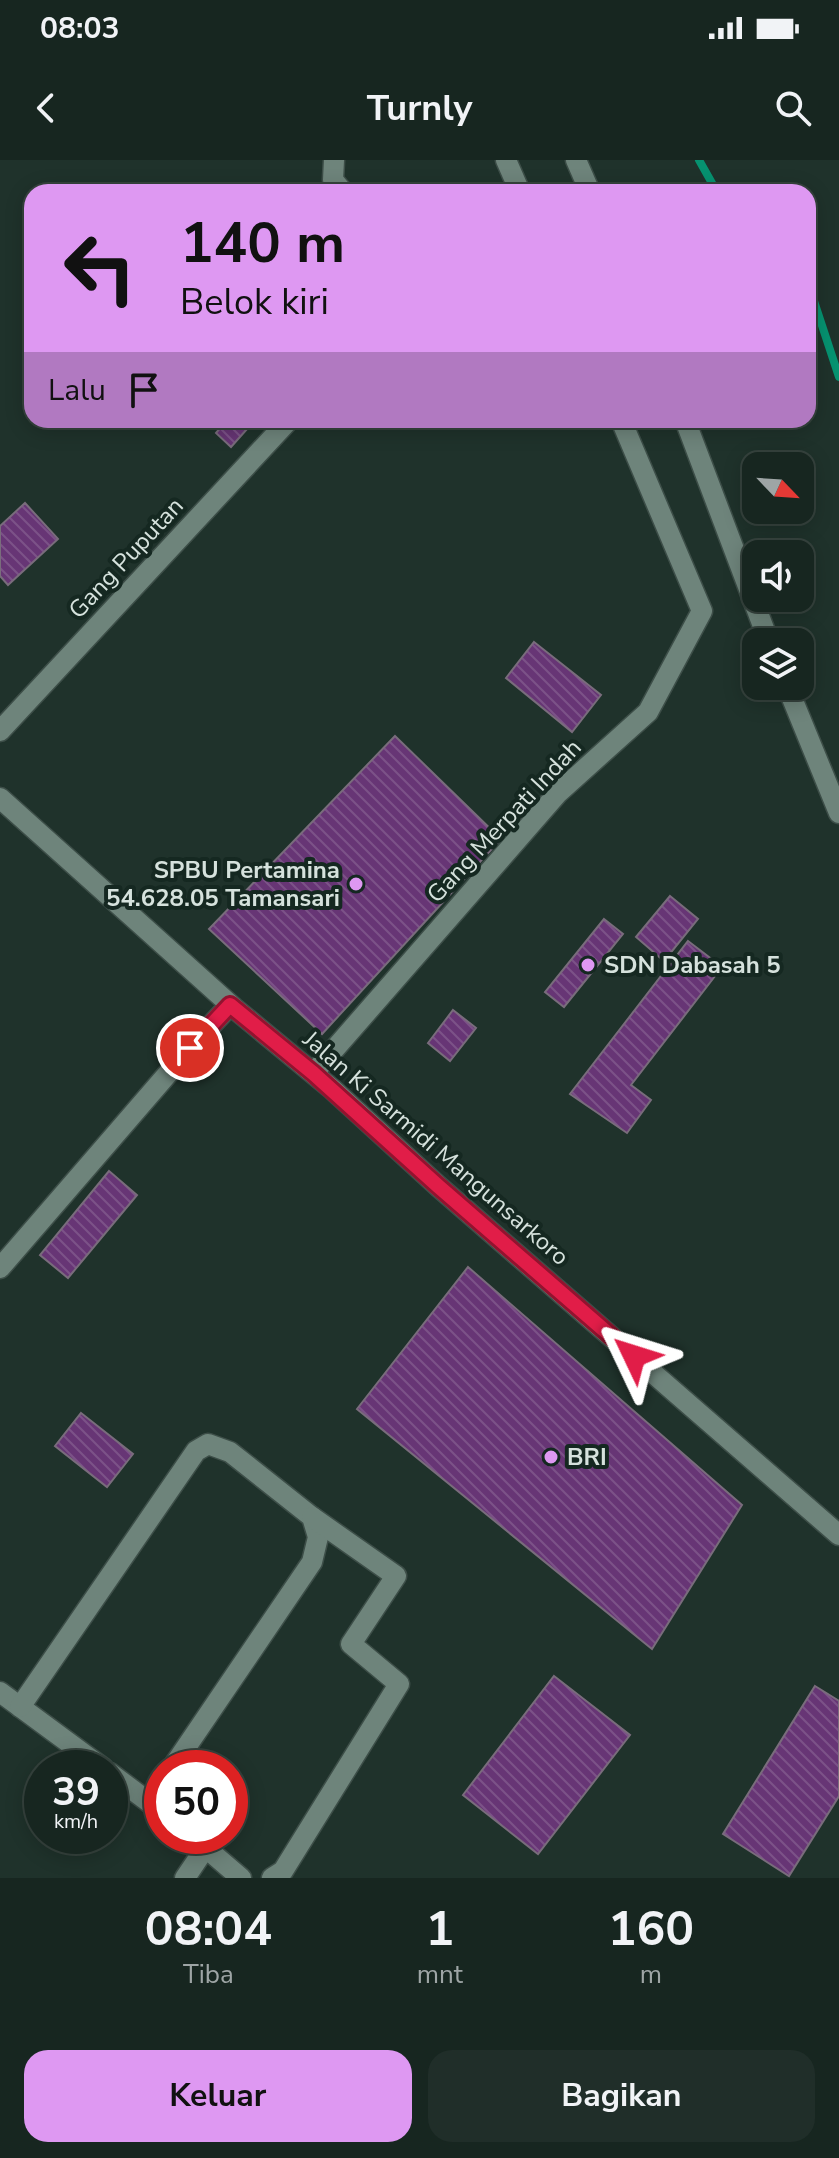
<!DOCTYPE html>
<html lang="id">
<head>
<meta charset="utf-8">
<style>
	:root { --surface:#172620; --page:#202e29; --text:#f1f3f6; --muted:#9ea5a5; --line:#36433e; --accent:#de98f2 }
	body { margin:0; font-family:"Nunito Sans",sans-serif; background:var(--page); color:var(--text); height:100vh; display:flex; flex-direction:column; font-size:30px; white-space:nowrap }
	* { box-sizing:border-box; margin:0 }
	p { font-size:26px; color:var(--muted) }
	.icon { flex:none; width:44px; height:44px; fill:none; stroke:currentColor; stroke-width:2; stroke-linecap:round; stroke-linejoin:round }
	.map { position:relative; height:1718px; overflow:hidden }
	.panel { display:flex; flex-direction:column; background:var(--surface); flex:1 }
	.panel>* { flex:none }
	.banner { position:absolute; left:24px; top:24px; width:792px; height:244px; border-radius:24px; box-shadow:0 4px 20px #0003,0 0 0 2px var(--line); background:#de98f2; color:#111; overflow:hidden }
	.needle { width:52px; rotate:115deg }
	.tools { position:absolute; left:742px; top:292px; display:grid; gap:16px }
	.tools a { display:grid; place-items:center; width:72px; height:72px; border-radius:16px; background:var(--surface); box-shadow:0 4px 20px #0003,0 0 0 2px var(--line); font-size:40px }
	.speed { position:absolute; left:24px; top:1590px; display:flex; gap:16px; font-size:40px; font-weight:700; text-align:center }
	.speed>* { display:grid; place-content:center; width:104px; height:104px; border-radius:50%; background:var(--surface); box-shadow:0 4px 20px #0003,0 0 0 2px var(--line); line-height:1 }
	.speed small { font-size:20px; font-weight:400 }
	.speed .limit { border:12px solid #d22; background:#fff; color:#111 }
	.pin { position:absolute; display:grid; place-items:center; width:68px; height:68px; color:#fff; margin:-34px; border:4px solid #fff; border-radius:50%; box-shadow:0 2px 8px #0007 }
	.me { position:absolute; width:88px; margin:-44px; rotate:311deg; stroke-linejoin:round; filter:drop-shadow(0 0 6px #0008) }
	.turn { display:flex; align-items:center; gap:28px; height:168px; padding:0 24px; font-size:36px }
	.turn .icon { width:104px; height:104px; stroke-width:2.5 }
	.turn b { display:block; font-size:56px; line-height:68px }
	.then { display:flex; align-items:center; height:76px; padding:0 24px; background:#0003; gap:16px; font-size:30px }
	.eta { display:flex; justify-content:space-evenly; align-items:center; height:136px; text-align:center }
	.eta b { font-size:48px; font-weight:700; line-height:56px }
	.primary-button { display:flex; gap:16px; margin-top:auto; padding:16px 24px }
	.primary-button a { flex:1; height:92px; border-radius:24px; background:var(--accent); color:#111; font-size:32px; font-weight:700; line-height:92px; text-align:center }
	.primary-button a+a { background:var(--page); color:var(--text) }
	.status { display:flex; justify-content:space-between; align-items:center; height:56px; padding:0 40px; background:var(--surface); direction:ltr }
	.status svg { height:22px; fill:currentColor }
	header { display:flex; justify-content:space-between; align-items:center; height:104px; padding:0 24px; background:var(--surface); font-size:36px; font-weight:700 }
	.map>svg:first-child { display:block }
</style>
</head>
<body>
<div class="status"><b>08:03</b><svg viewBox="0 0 49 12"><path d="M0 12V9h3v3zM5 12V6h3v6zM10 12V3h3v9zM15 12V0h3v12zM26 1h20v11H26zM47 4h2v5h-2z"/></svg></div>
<header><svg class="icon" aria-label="back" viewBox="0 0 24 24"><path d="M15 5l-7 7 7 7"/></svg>Turnly<svg class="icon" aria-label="search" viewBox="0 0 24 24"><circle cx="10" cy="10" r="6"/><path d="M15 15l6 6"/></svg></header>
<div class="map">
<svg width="839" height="1718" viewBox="0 0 839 1718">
	<defs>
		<pattern id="building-back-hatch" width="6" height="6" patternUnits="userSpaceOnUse" patternTransform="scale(2)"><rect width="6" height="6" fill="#673575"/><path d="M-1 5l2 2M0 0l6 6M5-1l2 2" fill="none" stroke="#7c5288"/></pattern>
	</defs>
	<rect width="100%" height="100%" fill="#1f322b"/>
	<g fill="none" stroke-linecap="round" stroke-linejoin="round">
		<!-- stream -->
		<g stroke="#069270" stroke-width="8">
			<polyline points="699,0 717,32"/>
			<polyline points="808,123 839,217"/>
		</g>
	</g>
	<!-- building -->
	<g fill="url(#building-back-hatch)" stroke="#796c7c" stroke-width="2">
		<polygon points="227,260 255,260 231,287 216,273"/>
		<polygon points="25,343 58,379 8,425 0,416 0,366"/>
		<polygon points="534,482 601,535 572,572 506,518"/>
		<polygon points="395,576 501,679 322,874 209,769"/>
		<polygon points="670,736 698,759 664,801 636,777"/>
		<polygon points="604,759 623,774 564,847 545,832"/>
		<polygon points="688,781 722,807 631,925 651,940 627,973 570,934"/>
		<polygon points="453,850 476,868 450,901 428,883"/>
		<polygon points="109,1011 137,1035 68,1118 40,1095"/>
		<polygon points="468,1107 742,1345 652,1489 357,1249"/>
		<polygon points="81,1253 133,1294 107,1327 55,1286"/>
		<polygon points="554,1516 630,1575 538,1694 463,1635"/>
		<polygon points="815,1526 839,1541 839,1636 789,1716 723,1674"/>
	</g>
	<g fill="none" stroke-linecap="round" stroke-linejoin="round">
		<defs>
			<g id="street">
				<polyline points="334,0 333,20 343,32"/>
				<polyline points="506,0 520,32"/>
				<polyline points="576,0 590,32"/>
				<polyline points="685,260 769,482"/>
				<polyline points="787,526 839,653"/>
				<polyline points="0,571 289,260"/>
				<polyline points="318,908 558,633 648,552 702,451 621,260"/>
				<polyline points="0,1532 103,1608"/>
				<polyline points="20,1547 196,1291 208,1284 230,1292 312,1357 318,1377 312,1402 172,1608"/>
				<polyline points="110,1613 162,1652"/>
				<polyline points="149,1641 162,1622"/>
				<polyline points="192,1676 241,1718"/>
				<polyline points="185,1718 206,1687"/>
				<polyline points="272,1718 283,1711 399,1524 351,1484 396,1416 312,1357"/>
			</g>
			<g id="secondary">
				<polyline points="0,638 234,848 332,929 438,1026 839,1375"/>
				<polyline points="0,1108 190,888 230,845"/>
			</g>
		</defs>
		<!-- street casing -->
		<use href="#street" stroke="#3d4e48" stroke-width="23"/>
		<!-- secondary casing -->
		<use href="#secondary" stroke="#3d4e48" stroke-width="23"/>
		<!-- street -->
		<use href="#street" stroke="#6e847b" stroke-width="20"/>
		<!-- secondary -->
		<use href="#secondary" stroke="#6e847b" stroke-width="20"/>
	</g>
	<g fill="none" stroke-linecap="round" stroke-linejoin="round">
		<defs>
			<polyline id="route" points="190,888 230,845 313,913 438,1026 634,1196"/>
		</defs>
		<!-- route casing -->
		<use href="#route" stroke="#92132f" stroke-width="20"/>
		<!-- route -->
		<use href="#route" stroke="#e11d48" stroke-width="14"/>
	</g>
	<!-- markers -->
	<g fill="#de98f2" stroke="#152821" stroke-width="3">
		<circle cx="356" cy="724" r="8"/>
		<circle cx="588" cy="805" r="8"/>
		<circle cx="551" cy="1297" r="8"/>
	</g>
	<g text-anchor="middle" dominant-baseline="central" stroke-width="8" stroke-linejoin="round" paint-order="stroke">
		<!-- street labels -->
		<g font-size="24" fill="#d6e2dd" stroke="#152821">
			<text transform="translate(126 398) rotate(-47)">Gang Puputan</text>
			<text transform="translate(504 661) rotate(-47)">Gang Merpati Indah</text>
			<text transform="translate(436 988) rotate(41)">Jalan Ki Sarmidi Mangunsarkoro</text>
		</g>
		<!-- poi labels -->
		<g font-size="24" font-weight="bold" fill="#d6e2dd" stroke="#152821" text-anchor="start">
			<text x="340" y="710" text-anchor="end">SPBU Pertamina<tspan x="340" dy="28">54.628.05 Tamansari</tspan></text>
			<text x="604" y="805">SDN Dabasah 5</text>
			<text x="567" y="1297">BRI</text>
		</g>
	</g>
</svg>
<div class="tools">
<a><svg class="needle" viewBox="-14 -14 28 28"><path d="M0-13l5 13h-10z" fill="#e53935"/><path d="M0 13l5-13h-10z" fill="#9ea5a5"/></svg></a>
<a><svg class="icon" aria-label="sound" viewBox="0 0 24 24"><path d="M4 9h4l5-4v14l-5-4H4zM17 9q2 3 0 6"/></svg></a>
<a><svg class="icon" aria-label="layers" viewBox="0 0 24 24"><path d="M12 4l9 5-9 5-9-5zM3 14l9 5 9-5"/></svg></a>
</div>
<div class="speed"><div>39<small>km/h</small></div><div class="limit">50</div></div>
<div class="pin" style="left:190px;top:888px;background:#d93025"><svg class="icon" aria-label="arrive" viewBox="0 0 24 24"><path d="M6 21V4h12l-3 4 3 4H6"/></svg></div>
<svg class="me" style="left:634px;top:1196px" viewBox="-20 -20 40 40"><path d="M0-17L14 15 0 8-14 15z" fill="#e11d48" stroke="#fff" stroke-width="4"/></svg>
<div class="banner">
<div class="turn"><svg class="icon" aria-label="left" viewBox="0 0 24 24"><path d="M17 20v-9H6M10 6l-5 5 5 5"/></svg><div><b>140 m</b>Belok kiri</div></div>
<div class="then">Lalu<svg class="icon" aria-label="arrive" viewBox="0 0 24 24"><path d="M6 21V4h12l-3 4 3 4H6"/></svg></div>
</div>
</div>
<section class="panel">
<div class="eta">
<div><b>08:04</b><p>Tiba</p></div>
<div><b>1</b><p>mnt</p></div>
<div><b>160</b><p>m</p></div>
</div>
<div class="primary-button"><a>Keluar</a><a>Bagikan</a></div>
</section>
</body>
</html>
